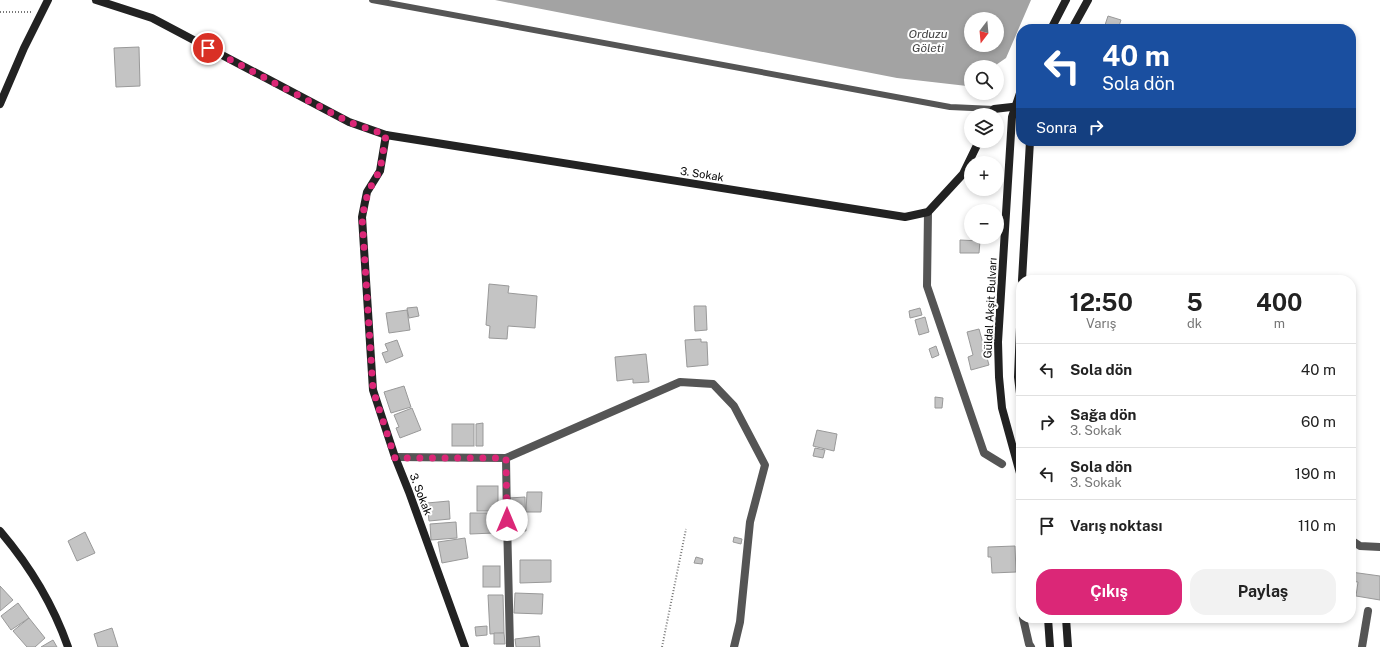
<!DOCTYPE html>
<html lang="tr">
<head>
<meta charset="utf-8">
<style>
	:root { --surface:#fff; --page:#f2f2f2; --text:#222; --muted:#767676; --line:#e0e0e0; --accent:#db2777 }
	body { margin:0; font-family:"Public Sans",sans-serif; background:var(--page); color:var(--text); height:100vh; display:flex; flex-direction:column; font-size:15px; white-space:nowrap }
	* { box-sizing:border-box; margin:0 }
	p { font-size:13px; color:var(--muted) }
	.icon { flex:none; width:22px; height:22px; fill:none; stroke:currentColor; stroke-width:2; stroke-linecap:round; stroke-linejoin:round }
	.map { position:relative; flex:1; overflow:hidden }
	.details { position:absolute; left:1016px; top:275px; width:340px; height:348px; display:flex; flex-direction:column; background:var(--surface); border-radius:16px; box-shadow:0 2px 6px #0003 }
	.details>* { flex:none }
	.hud { position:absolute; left:1016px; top:24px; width:340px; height:122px; border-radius:16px; box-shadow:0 2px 6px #0003; background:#1a4fa0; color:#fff; overflow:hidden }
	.needle { width:26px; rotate:196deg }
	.controls { position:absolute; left:964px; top:12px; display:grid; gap:8px }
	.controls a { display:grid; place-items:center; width:40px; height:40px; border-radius:50%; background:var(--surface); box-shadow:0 2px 6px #0003; font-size:20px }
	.pin { position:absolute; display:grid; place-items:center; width:34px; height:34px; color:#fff; margin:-17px; border:2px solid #fff; border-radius:50%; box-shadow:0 1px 4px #0007 }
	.me { position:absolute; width:44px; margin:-22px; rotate:0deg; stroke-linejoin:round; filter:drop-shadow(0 0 3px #0008) }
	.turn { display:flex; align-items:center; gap:14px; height:84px; padding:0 20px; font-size:18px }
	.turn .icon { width:52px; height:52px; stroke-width:2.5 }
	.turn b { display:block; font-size:28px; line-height:34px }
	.then { display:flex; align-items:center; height:38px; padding:0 20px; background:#0003; gap:8px; font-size:15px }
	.eta { display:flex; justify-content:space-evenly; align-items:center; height:68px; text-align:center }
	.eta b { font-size:24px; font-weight:700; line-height:28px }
	.button { display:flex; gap:8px; margin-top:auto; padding:8px 20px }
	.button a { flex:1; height:46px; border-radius:16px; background:var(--accent); color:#fff; font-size:16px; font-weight:700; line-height:46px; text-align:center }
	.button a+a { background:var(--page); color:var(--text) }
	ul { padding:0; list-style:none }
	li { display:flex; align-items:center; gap:12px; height:52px; padding:0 20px; border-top:1px solid var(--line) }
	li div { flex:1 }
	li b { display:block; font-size:15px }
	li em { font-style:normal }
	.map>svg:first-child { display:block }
</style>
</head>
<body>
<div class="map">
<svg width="1380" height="647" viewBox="0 0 1380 647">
	<rect width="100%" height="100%" fill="#fff"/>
	<!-- water -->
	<path fill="#a3a3a3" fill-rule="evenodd" d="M495 0H1031L1006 58 993 67H971V83L967 86 897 78ZM971 19H997V45H971Z"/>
	<!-- building -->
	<g fill="#c4c4c4" stroke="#999">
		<polygon points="1108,16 1121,20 1118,29 1104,28"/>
		<polygon points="139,47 140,86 116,87 114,48"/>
		<polygon points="960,240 980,241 979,253 960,253"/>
		<polygon points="489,284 509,286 508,293 537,296 535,328 508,326 507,339 489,338 490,326 486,325"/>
		<polygon points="694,306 706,306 707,330 695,331"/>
		<polygon points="417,307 419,316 409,318 407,308"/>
		<polygon points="920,308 922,315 910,318 909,311"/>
		<polygon points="407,310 410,330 389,333 386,313"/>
		<polygon points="925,317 929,332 919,335 915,320"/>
		<polygon points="979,329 989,365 971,370 968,357 973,355 967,332"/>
		<polygon points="701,339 701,342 707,342 708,365 687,367 685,340"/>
		<polygon points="397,340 403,356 386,363 382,353 388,351 385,344"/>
		<polygon points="936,346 939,355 932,358 929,349"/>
		<polygon points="646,354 649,382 633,383 633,379 617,381 615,357"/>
		<polygon points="404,386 411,407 391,413 384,392"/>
		<polygon points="935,397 943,398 942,408 935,408"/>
		<polygon points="412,408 421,430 400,438 396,428 399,427 394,415"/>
		<polygon points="483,423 483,446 476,446 476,424"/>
		<rect x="452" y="424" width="22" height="22"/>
		<polygon points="817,430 837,434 834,451 813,446"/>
		<polygon points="815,448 825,450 823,458 813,456"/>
		<rect x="477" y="486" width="21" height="25"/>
		<polygon points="527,492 542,492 541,512 526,512"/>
		<polygon points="525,497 526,531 510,531 509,498"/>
		<polygon points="449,501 450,519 429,521 427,503"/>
		<polygon points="470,513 494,513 494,533 470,534"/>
		<polygon points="456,522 457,538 431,540 430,524"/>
		<polygon points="85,532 95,553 77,561 68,541"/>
		<polygon points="734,537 742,539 741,544 733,542"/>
		<polygon points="465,538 468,558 442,563 438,542"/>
		<polygon points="1015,546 1016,572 992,573 991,557 988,557 988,547"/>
		<polygon points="696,557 703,559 702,564 694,563"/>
		<polygon points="520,560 551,560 551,582 520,583"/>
		<rect x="483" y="566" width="17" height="21"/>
		<polygon points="1351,572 1380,576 1380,600 1356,596 1358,582 1351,581"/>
		<polygon points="0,586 13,600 0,611"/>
		<polygon points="515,593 543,594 542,614 514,613"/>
		<polygon points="488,595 503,595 504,633 490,634"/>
		<polygon points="18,603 29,618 11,630 1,616"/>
		<polygon points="29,618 45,638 35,647 27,647 13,631"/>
		<polygon points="487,626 487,635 476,636 475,627"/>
		<polygon points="112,628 118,647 98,647 94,634"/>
		<polygon points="494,633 504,633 505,644 494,644"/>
		<polygon points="539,636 540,647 516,647 515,639"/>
		<polygon points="53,640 57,647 41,647"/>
	</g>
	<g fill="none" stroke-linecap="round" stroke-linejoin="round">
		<!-- path -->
		<g stroke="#777" stroke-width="2" stroke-dasharray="1 2" stroke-linecap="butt">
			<polyline points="0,12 31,12"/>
			<polyline points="662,647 686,529"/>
		</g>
		<!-- lane -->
		<polyline stroke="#555" stroke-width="6" points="372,0 950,107 994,109"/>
		<!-- street -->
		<g stroke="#555" stroke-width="8">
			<polyline points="928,212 927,286 984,453 1002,464"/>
			<polyline points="395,457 506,458 680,382 713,384 734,406 765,465 750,522 740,622 734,647"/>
			<polyline points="506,458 507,520 510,647"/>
			<polyline points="1351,540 1360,546 1380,547"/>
			<polyline points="1020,543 1021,608"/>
			<polyline points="1023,618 1029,644 1031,647"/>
			<polyline points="1362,647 1368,611"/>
		</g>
		<!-- secondary -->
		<g stroke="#222" stroke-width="8">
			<polyline points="96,0 152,18 349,122 386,135 905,217 928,212 963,174 979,141"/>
			<polyline points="1051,29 1066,0"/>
			<polyline points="1072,29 1088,0"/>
			<polyline points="1021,90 1012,117 998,342 999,377 1002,408 1021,477"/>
			<polyline points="0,104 24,48 48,0"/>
			<polyline points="991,115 994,109 1020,106"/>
			<polyline points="386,135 380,171 367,192 362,217 373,390 395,457 409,492 465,647"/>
			<polyline points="1022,280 1030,141"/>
			<polyline points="1021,303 1018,377 1021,402"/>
			<path d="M0 531C29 565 53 604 68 647"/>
			<polyline points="1048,618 1050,647"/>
			<polyline points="1066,618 1068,647"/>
		</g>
	</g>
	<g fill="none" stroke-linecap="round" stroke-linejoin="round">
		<!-- route -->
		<polyline stroke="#db2777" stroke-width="7" stroke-dasharray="0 12.6" points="208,48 349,122 386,135 380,170 368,192 362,217 373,390 395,458 506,458 507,520"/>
	</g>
	<g text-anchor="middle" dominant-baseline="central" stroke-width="4" stroke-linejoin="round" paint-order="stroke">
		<!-- street labels -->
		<g font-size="11" fill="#000" stroke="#fff">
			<text transform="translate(702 174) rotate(9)">3. Sokak</text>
			<text transform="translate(990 308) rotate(-87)">Güldal Akşit Bulvarı</text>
			<text transform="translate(421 494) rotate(69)">3. Sokak</text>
		</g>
		<!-- water labels -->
		<g font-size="12" font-style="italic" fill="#444" stroke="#fff">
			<text x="928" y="34">Orduzu<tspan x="928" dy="14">Göleti</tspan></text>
		</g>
	</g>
</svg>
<div class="controls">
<a><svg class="needle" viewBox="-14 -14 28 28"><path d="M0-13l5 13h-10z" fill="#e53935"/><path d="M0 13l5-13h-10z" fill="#767676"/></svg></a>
<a><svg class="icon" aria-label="search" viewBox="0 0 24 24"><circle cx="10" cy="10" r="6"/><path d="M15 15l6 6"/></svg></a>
<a><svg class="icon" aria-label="layers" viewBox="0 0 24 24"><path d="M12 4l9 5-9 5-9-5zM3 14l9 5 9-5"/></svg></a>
<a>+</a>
<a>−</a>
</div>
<div class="pin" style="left:208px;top:48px;background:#d93025"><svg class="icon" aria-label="arrive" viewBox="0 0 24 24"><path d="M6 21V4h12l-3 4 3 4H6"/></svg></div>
<svg class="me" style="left:507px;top:520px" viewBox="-20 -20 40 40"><circle r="19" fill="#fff"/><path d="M0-13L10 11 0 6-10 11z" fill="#db2777"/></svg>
<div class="hud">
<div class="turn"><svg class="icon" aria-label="left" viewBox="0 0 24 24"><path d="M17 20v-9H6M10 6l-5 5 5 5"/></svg><div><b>40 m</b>Sola dön</div></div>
<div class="then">Sonra<svg class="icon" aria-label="right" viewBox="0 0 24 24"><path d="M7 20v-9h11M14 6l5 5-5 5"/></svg></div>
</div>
<section class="details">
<div class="eta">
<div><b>12:50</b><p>Varış</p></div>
<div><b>5</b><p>dk</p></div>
<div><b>400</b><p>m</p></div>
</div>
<ul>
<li><svg class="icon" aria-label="left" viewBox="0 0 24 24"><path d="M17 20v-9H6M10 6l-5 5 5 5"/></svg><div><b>Sola dön</b></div><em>40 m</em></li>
<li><svg class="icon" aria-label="right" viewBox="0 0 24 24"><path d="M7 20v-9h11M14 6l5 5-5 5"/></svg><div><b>Sağa dön</b><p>3. Sokak</p></div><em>60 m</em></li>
<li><svg class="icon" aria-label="left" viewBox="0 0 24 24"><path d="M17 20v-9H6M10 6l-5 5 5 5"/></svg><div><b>Sola dön</b><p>3. Sokak</p></div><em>190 m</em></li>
<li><svg class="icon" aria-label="arrive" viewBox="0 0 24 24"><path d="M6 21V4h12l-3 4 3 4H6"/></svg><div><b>Varış noktası</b></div><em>110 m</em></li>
</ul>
<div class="button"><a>Çıkış</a><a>Paylaş</a></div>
</section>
</div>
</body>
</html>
